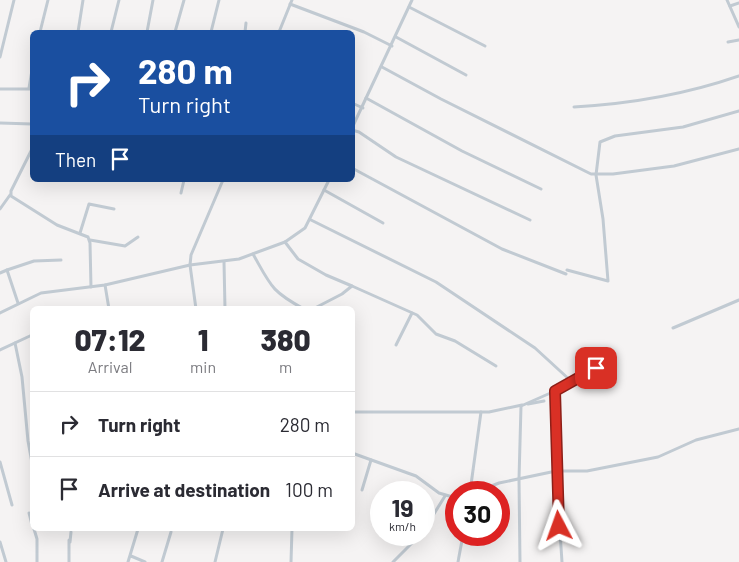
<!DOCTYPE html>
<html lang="en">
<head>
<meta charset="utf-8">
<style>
	:root { --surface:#fff; --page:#f7f7f7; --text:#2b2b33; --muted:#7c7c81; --line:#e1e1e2 }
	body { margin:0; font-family:Barlow,sans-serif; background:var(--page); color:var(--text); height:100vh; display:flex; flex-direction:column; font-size:19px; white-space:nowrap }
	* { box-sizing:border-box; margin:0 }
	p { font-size:16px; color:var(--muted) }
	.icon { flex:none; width:28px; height:28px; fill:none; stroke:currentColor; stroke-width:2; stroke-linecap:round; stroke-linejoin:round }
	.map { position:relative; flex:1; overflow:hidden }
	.side { position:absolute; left:30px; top:306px; width:325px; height:225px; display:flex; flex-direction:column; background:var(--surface); border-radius:8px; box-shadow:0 5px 20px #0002 }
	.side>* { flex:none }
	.hud { position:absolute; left:30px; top:30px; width:325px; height:152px; border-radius:8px; box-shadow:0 5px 20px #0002; background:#1a4fa0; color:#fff; overflow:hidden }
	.speed { position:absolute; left:370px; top:481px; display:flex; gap:10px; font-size:25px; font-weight:700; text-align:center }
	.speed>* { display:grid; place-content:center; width:65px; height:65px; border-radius:50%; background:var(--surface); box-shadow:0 5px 20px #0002; line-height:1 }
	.speed small { font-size:12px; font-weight:400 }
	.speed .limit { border:8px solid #d22; background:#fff; color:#111 }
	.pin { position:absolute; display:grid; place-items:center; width:42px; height:42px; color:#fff; margin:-21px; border-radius:10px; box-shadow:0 2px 8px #0006 }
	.me { position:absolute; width:55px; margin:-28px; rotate:356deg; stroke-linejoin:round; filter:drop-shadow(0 0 4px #0008) }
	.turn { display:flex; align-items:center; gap:18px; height:105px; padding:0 25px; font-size:22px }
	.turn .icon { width:65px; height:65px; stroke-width:2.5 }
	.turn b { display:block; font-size:35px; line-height:42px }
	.then { display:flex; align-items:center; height:48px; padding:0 25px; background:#0003; gap:10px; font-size:19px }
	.eta { display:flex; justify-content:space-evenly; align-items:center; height:85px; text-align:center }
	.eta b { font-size:30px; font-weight:800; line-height:35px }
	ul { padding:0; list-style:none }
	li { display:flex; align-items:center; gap:15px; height:65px; padding:0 25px; border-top:1px solid var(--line) }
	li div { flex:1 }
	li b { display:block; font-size:19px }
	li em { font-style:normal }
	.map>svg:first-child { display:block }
</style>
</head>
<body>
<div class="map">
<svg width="739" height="562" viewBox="0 0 739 562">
	<rect width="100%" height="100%" fill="#f5f3f3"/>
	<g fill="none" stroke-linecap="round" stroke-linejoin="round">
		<!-- minor -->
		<g stroke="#c1cad2" stroke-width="3">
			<polyline points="727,0 739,27"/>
			<polyline points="290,4 364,32 392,46"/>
			<polyline points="730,6 739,3"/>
			<polyline points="409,7 485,46"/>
			<polyline points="40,32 48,0"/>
			<polyline points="78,32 83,0"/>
			<polyline points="111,32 119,0"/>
			<polyline points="147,32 153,0"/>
			<polyline points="175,32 184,0"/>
			<polyline points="211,32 219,0"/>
			<polyline points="245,32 246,23"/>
			<polyline points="279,32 292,0"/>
			<polyline points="396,37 466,75"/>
			<polyline points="728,42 739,40"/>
			<polyline points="0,57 14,0"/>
			<polyline points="382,67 441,99 591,174 613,174 674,166 739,149"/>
			<polyline points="29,88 32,70"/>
			<polyline points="0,89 32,89"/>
			<polyline points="366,98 462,151 541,189"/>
			<polyline points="352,103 363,108"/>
			<path d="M574 107C629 104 687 94 739 76"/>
			<polyline points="0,123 32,124"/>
			<polyline points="352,128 412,0"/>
			<polyline points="352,130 359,132 396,157 530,220"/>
			<polyline points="32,149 11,191 11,196 57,225 88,237 90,243 91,287"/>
			<polyline points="352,168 502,249 566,274"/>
			<polyline points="324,190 383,223"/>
			<polyline points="181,193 184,180"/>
			<polyline points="0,209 10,195"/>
			<polyline points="311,220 436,282 535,348 571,381"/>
			<polyline points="80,233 89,204 114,209"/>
			<polyline points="90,240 125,246 138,237"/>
			<polyline points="285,242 298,259 326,275 352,286 342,294 313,309"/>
			<path d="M253 254C271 286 271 291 304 309"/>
			<polyline points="224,262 225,309"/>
			<polyline points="7,270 34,261 61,260"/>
			<polyline points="567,270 608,281 603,219 596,175 600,142 615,136 683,127 739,111"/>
			<polyline points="0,273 7,270 18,303"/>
			<polyline points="105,285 109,309"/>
			<polyline points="352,286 417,315 436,334 455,341 496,366"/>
			<polyline points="196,309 190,265 191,255 223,180"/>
			<polyline points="0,313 41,293 105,285 190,265 239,259 285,242 305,228 329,180"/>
			<polyline points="673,328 739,300"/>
			<polyline points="15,343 22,377 28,441 32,463"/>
			<polyline points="396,345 412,313"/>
			<polyline points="0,350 32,335"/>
			<polyline points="555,391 556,471 562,562"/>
			<polyline points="528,404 544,401"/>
			<polyline points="352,412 489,412 522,405"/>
			<polyline points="352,453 416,476 439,493 456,498"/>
			<polyline points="0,462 12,505"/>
			<polyline points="362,490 371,460"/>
			<polyline points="470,492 481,412"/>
			<polyline points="476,492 499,483 556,471 587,471 658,457 696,440 739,429"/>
			<polyline points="29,513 32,525"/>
			<polyline points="34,529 37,539 37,562"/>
			<polyline points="424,530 445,496"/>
			<polyline points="0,542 6,562"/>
			<polyline points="70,542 71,532"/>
			<polyline points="131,556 145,562"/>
			<polyline points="69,562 69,540"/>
			<polyline points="128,562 138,529"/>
			<polyline points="162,562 171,532"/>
			<polyline points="215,562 223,529"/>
			<polyline points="291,562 292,529"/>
			<polyline points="393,562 420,535"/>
			<polyline points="458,562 463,535"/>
			<polyline points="520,562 519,479 521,406 555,391 596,368"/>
		</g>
	</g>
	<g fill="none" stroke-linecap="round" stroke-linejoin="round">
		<defs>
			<polyline id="route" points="559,526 555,391 596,368"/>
		</defs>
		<!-- route casing -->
		<use href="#route" stroke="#8d1f18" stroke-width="12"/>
		<!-- route -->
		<use href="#route" stroke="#d93025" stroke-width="9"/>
	</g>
</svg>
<div class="speed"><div>19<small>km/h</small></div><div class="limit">30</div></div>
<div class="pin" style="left:596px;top:368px;background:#d93025"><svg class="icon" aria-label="arrive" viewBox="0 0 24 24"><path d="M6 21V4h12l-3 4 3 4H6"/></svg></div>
<svg class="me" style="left:559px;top:526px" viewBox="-20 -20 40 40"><path d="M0-17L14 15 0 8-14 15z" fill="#d93025" stroke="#fff" stroke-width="4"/></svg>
<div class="hud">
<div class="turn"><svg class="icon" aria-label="right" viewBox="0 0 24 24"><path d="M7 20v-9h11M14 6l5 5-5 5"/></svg><div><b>280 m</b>Turn right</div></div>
<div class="then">Then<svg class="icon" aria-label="arrive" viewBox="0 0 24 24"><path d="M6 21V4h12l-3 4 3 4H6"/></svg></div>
</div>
<section class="side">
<div class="eta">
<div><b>07:12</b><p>Arrival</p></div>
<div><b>1</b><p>min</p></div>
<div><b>380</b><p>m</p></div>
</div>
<ul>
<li><svg class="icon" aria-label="right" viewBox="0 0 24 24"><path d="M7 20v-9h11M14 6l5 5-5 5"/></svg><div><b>Turn right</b></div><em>280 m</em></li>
<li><svg class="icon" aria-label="arrive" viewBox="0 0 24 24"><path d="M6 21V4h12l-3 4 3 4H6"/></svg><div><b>Arrive at destination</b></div><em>100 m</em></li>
</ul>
</section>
</div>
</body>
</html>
